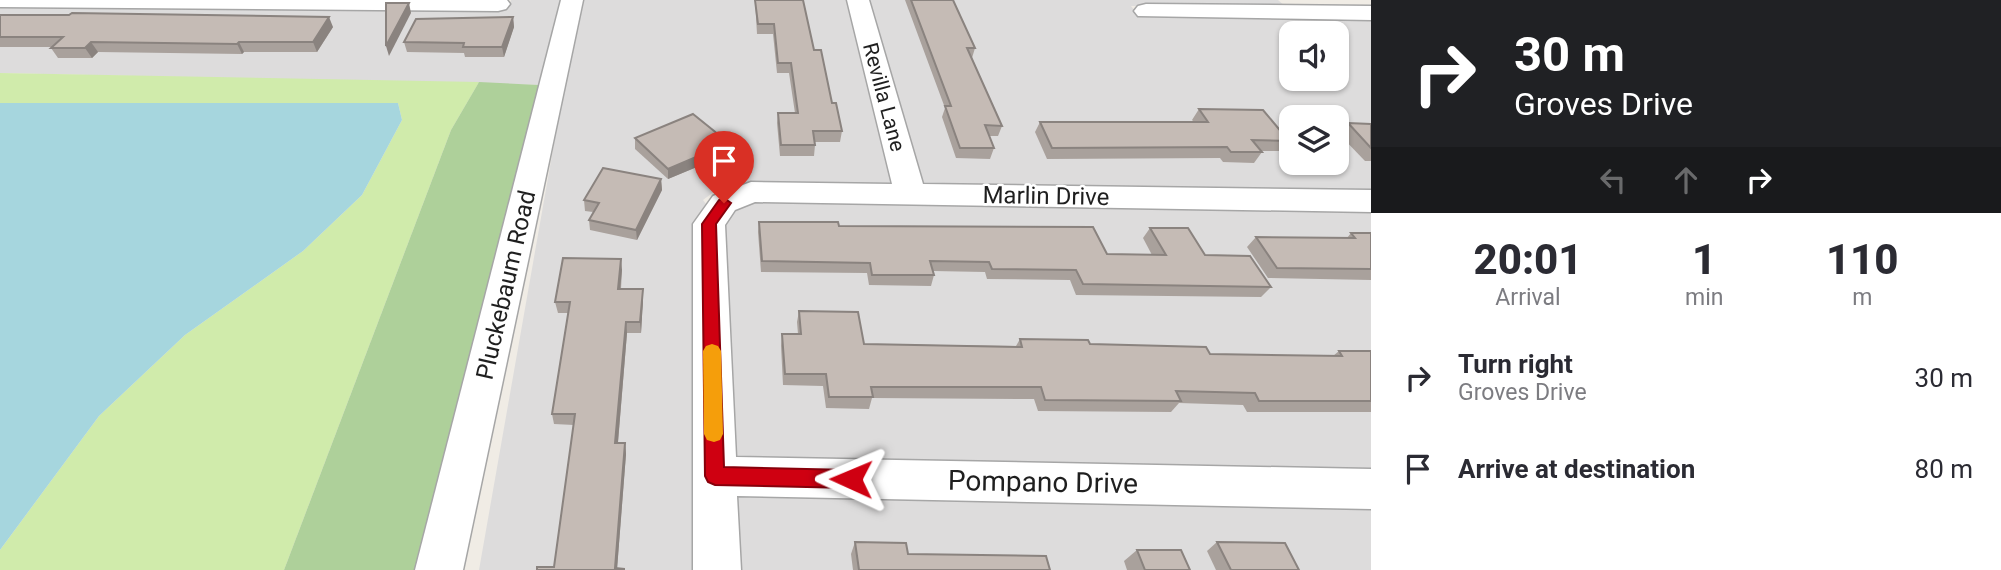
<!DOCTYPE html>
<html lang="en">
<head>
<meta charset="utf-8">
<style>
	:root { --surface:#fff; --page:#f2f2f3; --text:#2b2b33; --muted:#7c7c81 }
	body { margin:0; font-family:Roboto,sans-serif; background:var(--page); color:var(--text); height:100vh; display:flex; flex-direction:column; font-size:26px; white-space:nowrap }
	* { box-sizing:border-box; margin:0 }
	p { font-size:23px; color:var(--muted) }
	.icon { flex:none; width:38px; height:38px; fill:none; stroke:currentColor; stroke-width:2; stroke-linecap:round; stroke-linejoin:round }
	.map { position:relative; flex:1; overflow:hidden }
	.panel { display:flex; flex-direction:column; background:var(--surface); width:630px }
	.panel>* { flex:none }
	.guide { background:#202124; color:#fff; overflow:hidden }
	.fabs { position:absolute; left:1279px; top:21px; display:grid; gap:14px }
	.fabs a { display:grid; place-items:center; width:70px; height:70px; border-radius:14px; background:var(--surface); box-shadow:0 2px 5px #0004; font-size:35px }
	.pin { position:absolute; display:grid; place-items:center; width:60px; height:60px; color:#fff; margin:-72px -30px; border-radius:50% 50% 50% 0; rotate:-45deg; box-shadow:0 0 7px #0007 }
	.pin .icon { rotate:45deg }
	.me { position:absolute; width:77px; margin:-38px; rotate:271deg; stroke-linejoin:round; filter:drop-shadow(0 0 5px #0008) }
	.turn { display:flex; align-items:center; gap:24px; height:147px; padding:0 28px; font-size:32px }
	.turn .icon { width:91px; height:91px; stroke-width:2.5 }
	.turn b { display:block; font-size:49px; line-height:60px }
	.lanes { display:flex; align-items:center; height:66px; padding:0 28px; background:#0003; justify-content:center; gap:35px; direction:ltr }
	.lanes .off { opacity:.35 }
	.eta { display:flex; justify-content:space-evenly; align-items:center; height:119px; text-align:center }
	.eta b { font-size:42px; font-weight:800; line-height:49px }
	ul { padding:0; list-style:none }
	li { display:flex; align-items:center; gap:21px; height:91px; padding:0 28px }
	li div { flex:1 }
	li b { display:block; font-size:26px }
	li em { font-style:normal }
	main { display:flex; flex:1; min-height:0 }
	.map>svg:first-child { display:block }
</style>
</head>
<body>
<main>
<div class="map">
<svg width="1371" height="570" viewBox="0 0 1371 570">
	<rect width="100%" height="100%" fill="#f0ece5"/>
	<!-- residential -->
	<g fill="#dddcdc" fill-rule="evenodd">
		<polygon points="511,0 561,0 539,85 0,73 0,5 508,9"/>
		<polygon points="583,0 847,0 892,184 750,183 721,193 715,191 703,200 706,204 693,224 694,570 479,570 558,121"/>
		<path d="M869 0H1278L1286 7 1131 6 1139 16 1371 18V192L922 185ZM1292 33H1337V79H1292ZM1292 117H1337V163H1292Z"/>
		<polygon points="756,201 1371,210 1371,472 735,460 725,226 736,209"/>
		<polygon points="736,494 1371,506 1371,570 740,570"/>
	</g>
	<!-- grass -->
	<polygon fill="#d0ebab" points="0,73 479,82 451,130 284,570 0,570 0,550 99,416 185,335 303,251 362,195 402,120 398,103 16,104 0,103"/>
	<!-- forest -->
	<polygon fill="#aed09a" points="479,82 539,85 416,570 284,570 451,130"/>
	<!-- water -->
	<polygon fill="#a6d6de" points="0,103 398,103 402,120 362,195 303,251 185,335 99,416 0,550"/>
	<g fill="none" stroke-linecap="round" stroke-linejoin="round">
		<defs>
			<g id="minor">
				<polygon points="0,0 507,0 510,4 506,9 498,11 0,7"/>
				<polygon points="561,0 583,0 463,570 415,570"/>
				<polygon points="847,0 869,0 923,184 1371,190 1371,212 755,202 735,210 725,225 736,457 1371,469 1371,509 737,496 741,570 693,570 693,224 713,196 751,182 892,184"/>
				<polygon points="1146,4 1371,6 1371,20 1138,16 1134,11 1138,6"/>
			</g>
		</defs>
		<!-- minor casing -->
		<use href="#minor" stroke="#a6a6a6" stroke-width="3"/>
		<!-- minor -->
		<use href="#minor" fill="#fff" fill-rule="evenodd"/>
	</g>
	<!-- wall -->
	<g fill="#a9a19c">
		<polygon points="755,0 814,50 842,131 840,142 815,142 815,145 814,156 780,156 777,123 778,113 795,113 789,73 777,73 773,34 757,34"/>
		<polygon points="905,0 953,0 975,48 972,58 1002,126 998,136 989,136 994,148 990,159 956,158 942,117 945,108"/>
		<polygon points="0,15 333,27 317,52 244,52 242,54 98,52 92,58 58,58 51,48 52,47 0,47"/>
		<polygon points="513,17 514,27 504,57 465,57 464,53 407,52 404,42"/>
		<polygon points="1199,109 1289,141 1281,151 1261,151 1262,152 1254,163 1223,162 1220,158 1047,159 1035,132 1040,122 1194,122 1192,120"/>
		<polygon points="1348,123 1371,124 1371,161 1365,161 1339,134"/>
		<polygon points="635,138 729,143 728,154 668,179 635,149"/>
		<polygon points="661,179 662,190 637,240 590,230 589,220 593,212 585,211 584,200"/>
		<polygon points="759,222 839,226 1107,254 1152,255 1143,238 1150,228 1271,287 1261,297 1076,295 1070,280 987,279 985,272 933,271 934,275 931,286 869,285 867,273 761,272 758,232"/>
		<polygon points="1351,233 1371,233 1371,280 1268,278 1247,247 1256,237 1347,238"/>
		<polygon points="622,270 621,289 643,289 643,300 641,333 627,333 618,443 625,443 626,454 617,568 554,567 574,425 554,424 552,414 568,313 558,313 555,302"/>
		<polygon points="799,311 864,344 1016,346 1020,339 1090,344 1210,354 1333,356 1339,351 1371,351 1371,412 1247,412 1243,405 1179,403 1171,412 1038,411 1034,399 872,398 869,409 826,408 823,386 783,385 781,346 782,334 798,334 797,322"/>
		<polygon points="855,542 908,554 1050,570 853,570 851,554"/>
		<polygon points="1217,542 1299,570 1216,570 1207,551"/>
		<polygon points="1137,550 1190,570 1127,570 1124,561"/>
	</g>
	<!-- shaded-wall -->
	<g fill="#8a837f">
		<polygon points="409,3 411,13 389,56 386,46"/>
		<polygon points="329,17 333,27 317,52 313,42"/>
		<polygon points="513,17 514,27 504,57 502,47"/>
		<polygon points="91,42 98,52 92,58 85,48"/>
		<polygon points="239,42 244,52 242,54 237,44"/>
		<polygon points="729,143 728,154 668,179 668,169"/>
		<polygon points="661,179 662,190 637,240 636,230"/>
		<polygon points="621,259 622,270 619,300 618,289"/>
		<polygon points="643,289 643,300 641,333 640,322"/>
		<polygon points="626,322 627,333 617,453 615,443"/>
		<polygon points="625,443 626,454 617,570 615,570"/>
	</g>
	<!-- building -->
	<g fill="#c5bbb5" stroke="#8a837f" stroke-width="2">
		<polygon points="755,0 803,0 814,50 821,50 832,103 836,103 842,131 813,131 815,145 781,145 778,113 798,113 791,63 778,63 774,24 758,24"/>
		<polygon points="911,0 953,0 975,48 967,48 1002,126 985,125 994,148 960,148 945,106 951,106"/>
		<polygon points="386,3 409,3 386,46"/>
		<polygon points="72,13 329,17 313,42 239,42 237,44 91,42 85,48 51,48 63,37 0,37 0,15 69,15"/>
		<polygon points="513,17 502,47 463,47 464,43 404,42 416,19"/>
		<polygon points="1199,109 1263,110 1289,141 1252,140 1262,152 1231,152 1227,147 1052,148 1040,122 1208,122"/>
		<polygon points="693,114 729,143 668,169 635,138"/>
		<polygon points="1348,123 1371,124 1371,148"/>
		<polygon points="603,168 661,179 636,230 589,220 599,203 584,200"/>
		<polygon points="759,222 838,222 839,226 1093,227 1107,254 1166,255 1150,228 1188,228 1205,255 1250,256 1271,287 1083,284 1076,270 992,269 989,262 930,261 934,275 872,275 870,263 762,261"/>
		<polygon points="1351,233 1371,233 1371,269 1277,268 1256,237 1355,238"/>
		<polygon points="563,258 621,259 618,289 643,289 640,322 626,322 615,443 625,443 615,568 624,569 624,570 537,570 537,567 554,567 575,414 552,414 570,302 555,302"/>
		<polygon points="799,311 858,312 864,344 1022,347 1020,339 1088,340 1090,344 1206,347 1210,354 1342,356 1339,351 1371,351 1371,401 1259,401 1255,393 1176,391 1181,401 1045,400 1041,387 871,387 873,397 829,397 826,374 785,374 782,334 801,334"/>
		<polygon points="855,542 906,543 908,554 1046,556 1050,570 859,570"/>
		<polygon points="1217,542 1285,543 1299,570 1231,570"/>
		<polygon points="1137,550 1181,550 1190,570 1145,570"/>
	</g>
	<!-- route -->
	<polygon fill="#cf0011" stroke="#87000b" stroke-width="2" points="724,198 731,203 716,224 724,467 851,470 858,472 861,479 858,485 851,488 715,485 708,482 705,476 702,224 719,200"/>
	<!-- slow -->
	<polygon fill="#f59e0b" points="712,344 718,346 721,351 723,434 720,440 714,442 707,440 704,434 703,351 706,346"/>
	<g text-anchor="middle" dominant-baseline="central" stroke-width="5" stroke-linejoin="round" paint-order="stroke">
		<!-- far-street labels -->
		<g font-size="21" fill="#1f1f1f" stroke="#fff">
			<text transform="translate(884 97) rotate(75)">Revilla Lane</text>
		</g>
		<!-- street labels -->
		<g font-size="24" fill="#1f1f1f" stroke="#fff">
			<text transform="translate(1046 196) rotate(1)">Marlin Drive</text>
			<text transform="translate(506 285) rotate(-77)">Pluckebaum Road</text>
		</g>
		<!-- near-street labels -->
		<g font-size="28" fill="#1f1f1f" stroke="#fff">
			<text transform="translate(1043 482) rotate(1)">Pompano Drive</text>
		</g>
	</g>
</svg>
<div class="fabs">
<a><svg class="icon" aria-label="sound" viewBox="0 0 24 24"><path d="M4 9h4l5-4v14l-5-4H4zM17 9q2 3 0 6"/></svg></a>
<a><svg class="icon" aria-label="layers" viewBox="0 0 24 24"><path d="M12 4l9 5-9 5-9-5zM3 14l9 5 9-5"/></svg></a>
</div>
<div class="pin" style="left:724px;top:203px;background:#d93025"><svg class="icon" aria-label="arrive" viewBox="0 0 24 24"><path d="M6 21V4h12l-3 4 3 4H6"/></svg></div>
<svg class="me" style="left:851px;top:479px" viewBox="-20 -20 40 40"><path d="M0-17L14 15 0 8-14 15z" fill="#cf0011" stroke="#fff" stroke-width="4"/></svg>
</div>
<section class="panel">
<div class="guide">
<div class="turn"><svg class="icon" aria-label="right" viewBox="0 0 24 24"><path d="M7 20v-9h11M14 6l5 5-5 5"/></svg><div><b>30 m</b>Groves Drive</div></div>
<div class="lanes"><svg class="icon off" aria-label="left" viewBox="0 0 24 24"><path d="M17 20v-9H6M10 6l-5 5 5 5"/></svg><svg class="icon off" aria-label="ahead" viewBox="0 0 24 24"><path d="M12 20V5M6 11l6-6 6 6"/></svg><svg class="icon" aria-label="right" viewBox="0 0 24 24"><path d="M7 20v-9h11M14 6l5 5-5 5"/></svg></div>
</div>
<div class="eta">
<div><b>20:01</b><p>Arrival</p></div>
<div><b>1</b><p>min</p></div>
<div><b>110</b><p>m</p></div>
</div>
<ul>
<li><svg class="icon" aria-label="right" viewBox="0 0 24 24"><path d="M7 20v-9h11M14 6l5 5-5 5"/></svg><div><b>Turn right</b><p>Groves Drive</p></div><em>30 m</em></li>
<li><svg class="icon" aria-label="arrive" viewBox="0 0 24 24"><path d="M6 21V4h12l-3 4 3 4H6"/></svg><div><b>Arrive at destination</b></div><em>80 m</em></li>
</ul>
</section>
</main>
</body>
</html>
